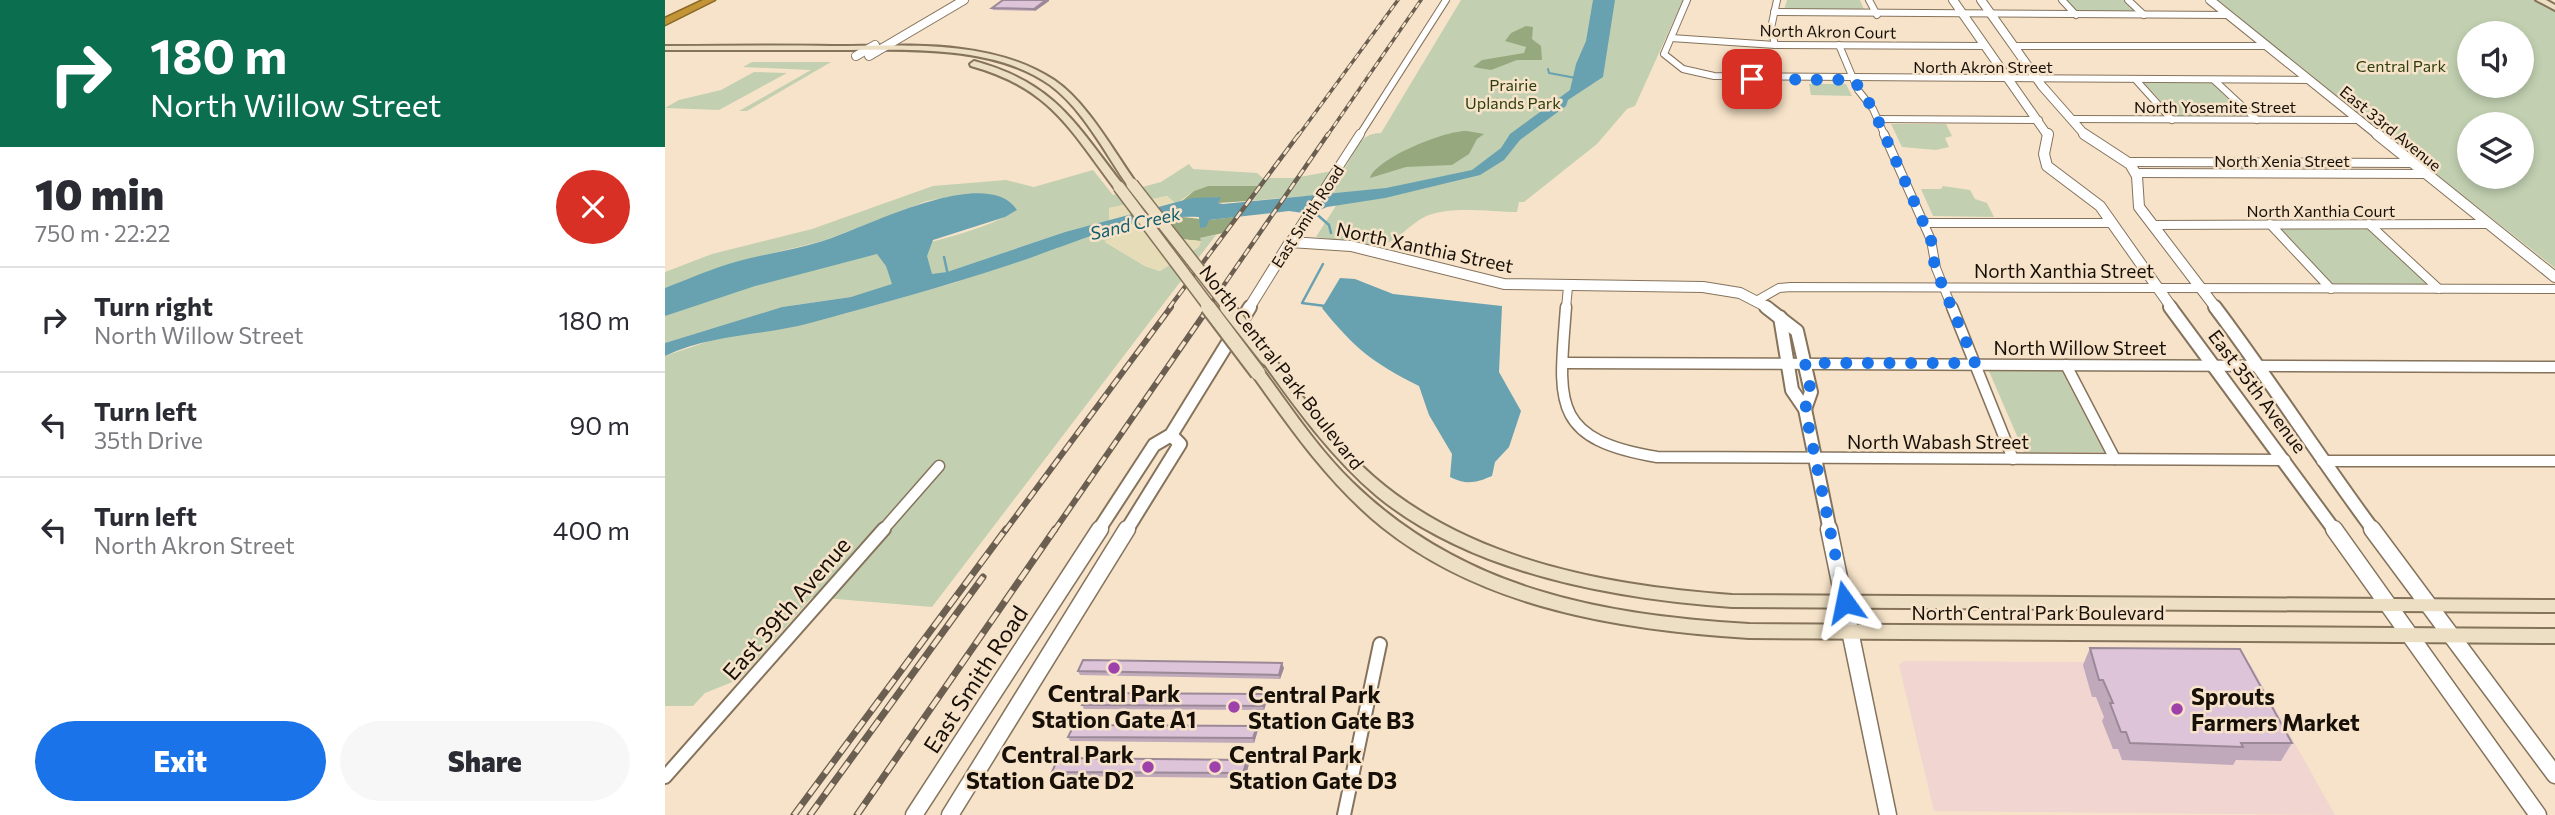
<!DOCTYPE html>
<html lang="en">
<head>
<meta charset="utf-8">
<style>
	:root { --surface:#fff; --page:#f7f7f7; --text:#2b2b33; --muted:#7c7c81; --line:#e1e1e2; --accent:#1a73e8 }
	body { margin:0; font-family:Commissioner,sans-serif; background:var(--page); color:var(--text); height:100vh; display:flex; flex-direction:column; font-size:26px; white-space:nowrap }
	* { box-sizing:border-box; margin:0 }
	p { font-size:23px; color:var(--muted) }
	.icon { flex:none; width:38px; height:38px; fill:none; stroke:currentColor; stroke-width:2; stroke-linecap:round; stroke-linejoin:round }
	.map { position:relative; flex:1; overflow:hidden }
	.side { display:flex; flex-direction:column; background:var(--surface); width:665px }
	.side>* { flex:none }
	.hud { background:#0b6e4f; color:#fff; overflow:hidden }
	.fabs { position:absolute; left:1792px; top:21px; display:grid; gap:14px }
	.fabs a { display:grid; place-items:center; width:77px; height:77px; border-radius:50%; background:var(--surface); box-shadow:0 4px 10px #0003; font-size:35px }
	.pin { position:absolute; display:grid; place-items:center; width:60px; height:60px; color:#fff; margin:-30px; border-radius:14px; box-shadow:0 4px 10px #0006 }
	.me { position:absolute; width:77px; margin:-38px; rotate:348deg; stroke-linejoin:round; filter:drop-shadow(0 0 5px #0008) }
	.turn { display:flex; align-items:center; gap:24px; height:147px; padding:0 35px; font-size:32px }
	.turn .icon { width:91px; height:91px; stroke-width:2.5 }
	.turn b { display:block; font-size:49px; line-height:60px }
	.round { display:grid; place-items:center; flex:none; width:74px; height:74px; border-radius:37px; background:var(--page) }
	.overview { display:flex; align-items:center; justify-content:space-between; height:119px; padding:0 35px }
	h1 { font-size:42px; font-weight:800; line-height:52px }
	.action { display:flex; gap:14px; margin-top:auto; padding:14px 35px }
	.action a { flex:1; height:80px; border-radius:42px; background:var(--accent); color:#fff; font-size:28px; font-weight:800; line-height:80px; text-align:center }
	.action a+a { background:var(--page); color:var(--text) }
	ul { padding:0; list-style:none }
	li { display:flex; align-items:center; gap:21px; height:105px; padding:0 35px; border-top:2px solid var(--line) }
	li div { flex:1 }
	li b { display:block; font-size:26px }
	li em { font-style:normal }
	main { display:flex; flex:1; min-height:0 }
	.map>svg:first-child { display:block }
</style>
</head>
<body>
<main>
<section class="side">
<div class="hud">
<div class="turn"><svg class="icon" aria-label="right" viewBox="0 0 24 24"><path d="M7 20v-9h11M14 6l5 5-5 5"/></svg><div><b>180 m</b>North Willow Street</div></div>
</div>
<div class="overview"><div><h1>10 min</h1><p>750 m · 22:22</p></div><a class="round" style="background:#d93025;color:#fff"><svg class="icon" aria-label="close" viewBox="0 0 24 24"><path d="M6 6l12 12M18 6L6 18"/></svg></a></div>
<ul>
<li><svg class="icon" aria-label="right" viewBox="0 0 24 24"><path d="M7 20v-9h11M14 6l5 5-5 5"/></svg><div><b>Turn right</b><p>North Willow Street</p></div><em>180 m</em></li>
<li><svg class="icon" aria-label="left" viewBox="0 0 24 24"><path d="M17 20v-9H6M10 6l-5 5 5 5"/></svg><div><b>Turn left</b><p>35th Drive</p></div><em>90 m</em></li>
<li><svg class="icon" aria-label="left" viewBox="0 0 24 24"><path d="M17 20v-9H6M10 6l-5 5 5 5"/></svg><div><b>Turn left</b><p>North Akron Street</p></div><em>400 m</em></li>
</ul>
<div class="action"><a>Exit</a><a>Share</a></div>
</section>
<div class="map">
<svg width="1890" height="815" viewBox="0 0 1890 815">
	<rect width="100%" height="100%" fill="#f7e3c9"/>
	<!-- commercial -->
	<polygon fill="#f0d5d1" points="1239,661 1585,663 1670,815 1269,811 1234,665"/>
	<!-- green -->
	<g fill="#c2d0b1" fill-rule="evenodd">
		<path d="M796 0H1018L970 106 962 109 932 144 859 202H854L852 212C825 212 790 206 764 215 745 222 732 244 712 246L651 237 679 193 582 201 593 186H543L529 191 511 204 502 196 444 208V221L400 232 282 272 186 297 117 307 0 343V316C61 292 125 274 189 259 237 248 310 236 352 210L290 196 262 201 158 241 67 263 0 288V272L47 254 147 229 268 186 341 180 369 187 428 170 448 195 496 182 524 164 528 169 592 173 598 178H629L679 169C690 155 692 133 716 133Z"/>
		<polygon points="1122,0 1195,0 1200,12 1119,10"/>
		<polygon points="1401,0 1458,0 1472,13 1414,13"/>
		<path d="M1550 0H1869L1890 11V268ZM1804 33H1857V86H1804ZM1804 124H1857V177H1804Z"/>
		<polygon points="87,62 166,62 82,111 74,111 146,70 78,67"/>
		<polygon points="89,72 122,73 54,110 0,108 14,100 56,90"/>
		<polygon points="1479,83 1547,83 1583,118 1511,117"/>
		<polygon points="1144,84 1181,84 1187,96 1146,95"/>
		<polygon points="1226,124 1281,124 1287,136 1280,138 1284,147 1271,150 1237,147"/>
		<polygon points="1278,186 1305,190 1310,199 1322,203 1329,217 1268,216 1256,189 1276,189"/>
		<polygon points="462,227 464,232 440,242 480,266 495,271 535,238 551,235 267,607 147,597 75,679 40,693 28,706 0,706 0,356 47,340 179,314 289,283 437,232"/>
		<polygon points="1614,227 1701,228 1764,285 1669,285"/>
		<polygon points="1323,369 1396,370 1439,452 1359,452"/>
	</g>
	<!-- forest -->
	<g fill="#96a97e">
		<polygon points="861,26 868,27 867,39 876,46 877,60 852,60 826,70 808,67 817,60 859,53 861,47 840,41 846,33"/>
		<path d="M802 131 819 134 812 139 804 154 787 165 741 167 705 178C711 158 781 130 802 131Z"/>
		<polygon points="543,186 593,186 582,201 553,203 555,197 517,201 529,191"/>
		<polygon points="509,216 544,220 570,217 558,233 535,238 536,241 515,239 500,218"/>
	</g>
	<!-- sand -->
	<g fill="#e6ddb8">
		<polygon points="502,196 511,204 444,221 444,208"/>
		<polygon points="500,218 515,239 536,241 534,247 495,271 480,266 439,241 464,233 462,227"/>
	</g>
	<!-- water -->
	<g fill="#68a1b0">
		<path d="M928 0H950L938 77 903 100 901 106 855 140 839 160 815 175 720 198 662 207 645 214 624 211 544 220 541 227 535 228 534 217C468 214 406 245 344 265 279 287 211 305 145 323 97 336 46 334 0 356V343L117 307 186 297 227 284 221 266 212 254 90 286 0 316V288C23 279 46 269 70 262 99 254 129 250 158 241 198 229 321 163 352 210L340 217 268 240 262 256 267 274 282 272 400 232 527 198 556 197 553 203 558 204 721 188 807 170 836 148 845 134 905 90 911 64 921 41Z"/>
		<path d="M675 278 690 279 728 294 837 306 834 372 856 411 844 447 830 462 827 476C811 483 801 485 785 477L787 454 764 415 754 386C708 363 689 348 657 308Z"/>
	</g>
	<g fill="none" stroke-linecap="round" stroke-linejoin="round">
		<!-- stream-far1 -->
		<polyline stroke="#68a1b0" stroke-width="2" points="883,69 884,73 911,78"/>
		<!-- stream -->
		<g stroke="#68a1b0" stroke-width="2.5">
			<polyline points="648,211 664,225 666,233"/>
			<polyline points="279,257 283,275"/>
			<polyline points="658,264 637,303 660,306"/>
		</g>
		<defs>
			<g id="minor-far3">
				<polyline points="1022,0 999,54 1018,69 1049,76 1644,80"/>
				<polyline points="1204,0 1212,15"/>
				<polyline points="1397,0 1411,15"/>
				<polyline points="1463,0 1479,15"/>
				<polyline points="1109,12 1564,15"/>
				<polyline points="1006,38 1110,45 1320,46"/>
				<polyline points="1110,45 1106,28 1112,0"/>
				<polyline points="1174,45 1193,90 1208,109 1220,136"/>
				<polyline points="1350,46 1602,46"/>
				<polyline points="1471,80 1507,120"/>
				<polyline points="1549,80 1592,120"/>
				<polyline points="1213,119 1374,120"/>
				<polyline points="1406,119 1694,120"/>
				<polyline points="694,136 781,0"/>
			</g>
			<g id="minor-far2">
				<polyline points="1219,134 1266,240 1271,268 1287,308"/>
				<polyline points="1463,162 1747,163"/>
				<polyline points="1472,173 1762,174"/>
				<polyline points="1258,223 1446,223"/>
				<polyline points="1605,224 1666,289"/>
				<polyline points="1704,224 1774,289"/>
				<polyline points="1488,225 1824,224"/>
				<polyline points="625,242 695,134"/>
				<polyline points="1093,300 1114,288 1126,287 1890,289"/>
				<polyline points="901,308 903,287"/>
			</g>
			<g id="minor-far1">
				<path d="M901 307C894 401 884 439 992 457L1620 460"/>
				<polyline points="1287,307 1348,459"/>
				<polyline points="899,363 1890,367"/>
				<polyline points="1401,365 1450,459"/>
				<polyline points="1657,461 1890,461"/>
				<polyline points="217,531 274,466"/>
			</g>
			<g id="minor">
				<polyline points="0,777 219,529"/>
				<polyline points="679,815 715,644"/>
			</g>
			<g id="tertiary-far3">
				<polyline points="1288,0 1383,136"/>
				<polyline points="1316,0 1377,86 1421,136"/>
				<polyline points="1545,0 1714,136"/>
				<polyline points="191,56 210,45"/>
				<polyline points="204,56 299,0"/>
			</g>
			<g id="tertiary-far2">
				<polyline points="1383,134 1379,154 1382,166 1435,206 1507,308"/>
				<polyline points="1419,134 1465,164 1472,176 1474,207 1551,308"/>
				<polyline points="1712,134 1890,277"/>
				<polyline points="584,308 625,242 686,246 839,284 1038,287 1075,293 1104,308"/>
			</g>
			<g id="tertiary-far1">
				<polyline points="1101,307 1132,331 1146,392 1140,409"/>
				<polyline points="1505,307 1670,531"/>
				<path d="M1550 307C1605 380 1654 457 1709 531"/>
				<polyline points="1115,317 1127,390 1140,409 1165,531"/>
				<polyline points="433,531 489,445 506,435 585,307"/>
				<polyline points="461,531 515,444 506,435"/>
			</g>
			<g id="tertiary">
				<polyline points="1164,529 1223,815"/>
				<polyline points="1669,529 1873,815"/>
				<polyline points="1707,529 1890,775"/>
				<polyline points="249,815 435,529"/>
				<polyline points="285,815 462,529"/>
			</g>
			<g id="secondary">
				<polygon points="1871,0 1881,0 1890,5 1890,10"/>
				<path d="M0 46C55 46 110 45 166 46 239 46 325 38 389 80 422 102 449 152 472 184L467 187 463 186C440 153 418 109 385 85 325 42 231 51 161 50 107 50 54 50 0 50Z"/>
				<path d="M309 61C390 83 410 123 458 185V189H450C404 128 385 88 306 66L305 64Z"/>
				<path d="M602 354 607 355C638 398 669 442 709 477 806 561 943 586 1067 595L1890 600V612L1067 607C949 599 806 573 712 496 666 457 630 407 595 358Z"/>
				<path d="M593 369 598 370C626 408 653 449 687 482 798 590 936 615 1084 624L1890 629V643L1084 638C957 630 820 609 717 527 664 484 625 428 586 373Z"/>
			</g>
			<polygon id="motorway" points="38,0 50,0 0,25 0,18"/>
		</defs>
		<!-- minor-far3 casing -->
		<use href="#minor-far3" stroke="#85735c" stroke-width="8"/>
		<!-- minor-far2 casing -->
		<use href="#minor-far2" stroke="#85735c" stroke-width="10"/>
		<!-- minor-far1 casing -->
		<use href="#minor-far1" stroke="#85735c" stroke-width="13"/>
		<!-- minor casing -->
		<use href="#minor" stroke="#85735c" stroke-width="16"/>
		<!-- tertiary-far3 casing -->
		<use href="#tertiary-far3" stroke="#85735c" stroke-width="10"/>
		<!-- tertiary-far2 casing -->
		<use href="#tertiary-far2" stroke="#85735c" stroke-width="12"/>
		<!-- tertiary-far1 casing -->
		<use href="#tertiary-far1" stroke="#85735c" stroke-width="16"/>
		<!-- tertiary casing -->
		<use href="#tertiary" stroke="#85735c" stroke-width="19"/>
		<!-- secondary casing -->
		<use href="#secondary" stroke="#85735c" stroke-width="4"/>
		<!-- motorway casing -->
		<use href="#motorway" stroke="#876626" stroke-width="3"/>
		<!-- minor-far3 -->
		<use href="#minor-far3" stroke="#fff" stroke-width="6"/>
		<!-- minor-far2 -->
		<use href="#minor-far2" stroke="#fff" stroke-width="8"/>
		<!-- minor-far1 -->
		<use href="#minor-far1" stroke="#fff" stroke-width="10"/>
		<!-- minor -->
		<use href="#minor" stroke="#fff" stroke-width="12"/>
		<!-- tertiary-far3 -->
		<use href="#tertiary-far3" stroke="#fff" stroke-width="8"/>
		<!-- tertiary-far2 -->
		<use href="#tertiary-far2" stroke="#fff" stroke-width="10"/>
		<!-- tertiary-far1 -->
		<use href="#tertiary-far1" stroke="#fff" stroke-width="12"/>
		<!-- tertiary -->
		<use href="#tertiary" stroke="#fff" stroke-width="16"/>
		<!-- secondary -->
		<use href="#secondary" fill="#eddfc3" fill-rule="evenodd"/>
		<!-- motorway -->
		<use href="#motorway" fill="#c49536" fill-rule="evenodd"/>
		<defs>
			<g id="rail-far3">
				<polyline points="633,136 733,0"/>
				<polyline points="662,136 756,0"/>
			</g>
			<g id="rail-far2">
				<polyline points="504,308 634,134"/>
				<polyline points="543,308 663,134"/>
			</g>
			<g id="rail-far1">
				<polyline points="340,531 506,307"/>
				<polyline points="389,531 544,307"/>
			</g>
			<g id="rail">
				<polyline points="129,815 341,529"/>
				<polyline points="145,815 318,577"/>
				<polyline points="192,815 390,529"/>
			</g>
		</defs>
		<!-- rail-far3 casing -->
		<use href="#rail-far3" stroke="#6b5f51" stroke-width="3.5"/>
		<!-- rail-far2 casing -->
		<use href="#rail-far2" stroke="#6b5f51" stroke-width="4.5"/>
		<!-- rail-far1 casing -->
		<use href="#rail-far1" stroke="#6b5f51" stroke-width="6"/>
		<!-- rail casing -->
		<use href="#rail" stroke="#6b5f51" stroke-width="7"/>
		<!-- rail-far3 -->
		<use href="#rail-far3" stroke="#f7e3c9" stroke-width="2" stroke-dasharray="6" stroke-linecap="butt"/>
		<!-- rail-far2 -->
		<use href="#rail-far2" stroke="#f7e3c9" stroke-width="2.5" stroke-dasharray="8" stroke-linecap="butt"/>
		<!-- rail-far1 -->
		<use href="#rail-far1" stroke="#f7e3c9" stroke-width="3.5" stroke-dasharray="10" stroke-linecap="butt"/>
		<!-- rail -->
		<use href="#rail" stroke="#f7e3c9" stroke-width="4.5" stroke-dasharray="13" stroke-linecap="butt"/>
		<defs>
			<g id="secondary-bridge-far1">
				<polyline points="467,184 564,308"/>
				<polyline points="454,187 545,308"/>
			</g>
			<g id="secondary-bridge">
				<polyline points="543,307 593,373"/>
				<polyline points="562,307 602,358"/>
			</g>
		</defs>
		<!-- secondary-bridge-far1 casing -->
		<use href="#secondary-bridge-far1" stroke="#85735c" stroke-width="14" stroke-linecap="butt"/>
		<!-- secondary-bridge casing -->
		<use href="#secondary-bridge" stroke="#85735c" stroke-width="18" stroke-linecap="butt"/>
		<!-- secondary-bridge-far1 -->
		<use href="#secondary-bridge-far1" stroke="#eddfc3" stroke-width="11"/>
		<!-- secondary-bridge -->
		<use href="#secondary-bridge" stroke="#eddfc3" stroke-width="14"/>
	</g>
	<!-- wall -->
	<g fill="#bfa9bb">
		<polygon points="338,0 384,0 384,1 370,11 328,10 327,8"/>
		<polygon points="1425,648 1627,743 1616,761 1571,760 1568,765 1457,760 1453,749 1448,749 1437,721 1439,717 1431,697 1427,697 1418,665"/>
		<polygon points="619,668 615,679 415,675 413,671"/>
		<polygon points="601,694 603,698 599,710 419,709 417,705"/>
		<polygon points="593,730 589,743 405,741 403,737"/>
		<polygon points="584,764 580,778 389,776 387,772"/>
	</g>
	<!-- shaded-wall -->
	<g fill="#9b8998">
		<polygon points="381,0 384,0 384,1 370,11 369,9"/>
		<polygon points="617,663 619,668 615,679 614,675"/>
		<polygon points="601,694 603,698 599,710 598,706"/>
		<polygon points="592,726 593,730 589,743 588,738"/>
		<polygon points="582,760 584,764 580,778 578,773"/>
	</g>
	<!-- building -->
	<g fill="#dec4d9" stroke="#9b8998" stroke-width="2">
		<polygon points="338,0 381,0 369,9 327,8"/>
		<polygon points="1425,648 1575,649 1627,743 1576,743 1578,747 1465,743 1461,732 1456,732 1445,703 1448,703 1438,680 1434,680"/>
		<polygon points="418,660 617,663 614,675 413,671"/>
		<polygon points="423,693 601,694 598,706 417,705"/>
		<polygon points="409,725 592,726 588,738 403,737"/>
		<polygon points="393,758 582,760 578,773 387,772"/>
	</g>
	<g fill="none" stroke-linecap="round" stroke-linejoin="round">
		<!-- route -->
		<polyline stroke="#1a73e8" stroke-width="12" stroke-dasharray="0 21.6" points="1087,79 1189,80 1208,109 1266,240 1270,268 1310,363 1140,363 1146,392 1140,409 1180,602"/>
	</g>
	<!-- markers -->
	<g fill="#9f41aa" stroke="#f7e3c9" stroke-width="2.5">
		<circle cx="449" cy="668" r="7"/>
		<circle cx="569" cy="707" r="7"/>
		<circle cx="1512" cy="709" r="7"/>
		<circle cx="483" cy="767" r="7"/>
		<circle cx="550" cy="767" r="7"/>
	</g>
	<g text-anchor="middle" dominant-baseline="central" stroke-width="5" stroke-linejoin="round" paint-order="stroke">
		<!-- far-street labels -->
		<g font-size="16" fill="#171008" stroke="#f7e3c9">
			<text transform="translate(1163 31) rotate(1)">North Akron Court</text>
			<text x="1318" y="66">North Akron Street</text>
			<text x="1550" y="106">North Yosemite Street</text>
			<text transform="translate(1726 128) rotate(39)">East 33rd Avenue</text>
			<text x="1617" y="160">North Xenia Street</text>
			<text x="1656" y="210">North Xanthia Court</text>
			<text transform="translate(642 216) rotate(-57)">East Smith Road</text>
		</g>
		<!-- far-park labels -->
		<g font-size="16" fill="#2d3e0d" stroke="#f7e3c9">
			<text x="1736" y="65">Central Park</text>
			<text x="848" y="84">Prairie<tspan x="848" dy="18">Uplands Park</tspan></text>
		</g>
		<!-- far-water labels -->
		<g font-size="18" font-style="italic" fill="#0d5e6f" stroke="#f7e3c9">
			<text transform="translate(470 223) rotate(-13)">Sand Creek</text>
		</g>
		<!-- street labels -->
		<g font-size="19" fill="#171008" stroke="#f7e3c9">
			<text transform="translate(760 247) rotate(12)">North Xanthia Street</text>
			<text x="1399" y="270">North Xanthia Street</text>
			<text x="1415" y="347">North Willow Street</text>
			<text transform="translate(617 367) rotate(52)">North Central Park Boulevard</text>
			<text transform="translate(1593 391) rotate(53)">East 35th Avenue</text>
			<text x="1273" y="441">North Wabash Street</text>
			<text x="1373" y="612">North Central Park Boulevard</text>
		</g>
		<!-- near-street labels -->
		<g font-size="23" fill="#171008" stroke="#f7e3c9">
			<text transform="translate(121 608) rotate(-49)">East 39th Avenue</text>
			<text transform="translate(310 679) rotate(-57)">East Smith Road</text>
		</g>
		<!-- near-poi labels -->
		<g font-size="23" font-weight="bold" fill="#171008" stroke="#f7e3c9" text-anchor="start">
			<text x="449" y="693" text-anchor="middle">Central Park<tspan x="449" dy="26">Station Gate A1</tspan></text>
			<text x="583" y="694">Central Park<tspan x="583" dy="26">Station Gate B3</tspan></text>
			<text x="1526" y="696">Sprouts<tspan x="1526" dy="26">Farmers Market</tspan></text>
			<text x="469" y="754" text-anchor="end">Central Park<tspan x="469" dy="26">Station Gate D2</tspan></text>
			<text x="564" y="754">Central Park<tspan x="564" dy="26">Station Gate D3</tspan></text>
		</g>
	</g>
</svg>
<div class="fabs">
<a><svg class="icon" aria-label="sound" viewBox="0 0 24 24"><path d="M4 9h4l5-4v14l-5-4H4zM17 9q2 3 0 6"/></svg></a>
<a><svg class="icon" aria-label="layers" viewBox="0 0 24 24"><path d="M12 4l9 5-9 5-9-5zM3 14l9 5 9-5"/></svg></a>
</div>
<div class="pin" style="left:1087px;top:79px;background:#d93025"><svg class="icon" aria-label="arrive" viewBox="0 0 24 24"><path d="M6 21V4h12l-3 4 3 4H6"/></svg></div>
<svg class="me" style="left:1180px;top:602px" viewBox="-20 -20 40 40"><path d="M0-17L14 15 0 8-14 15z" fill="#1a73e8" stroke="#fff" stroke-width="4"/></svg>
</div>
</main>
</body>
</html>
